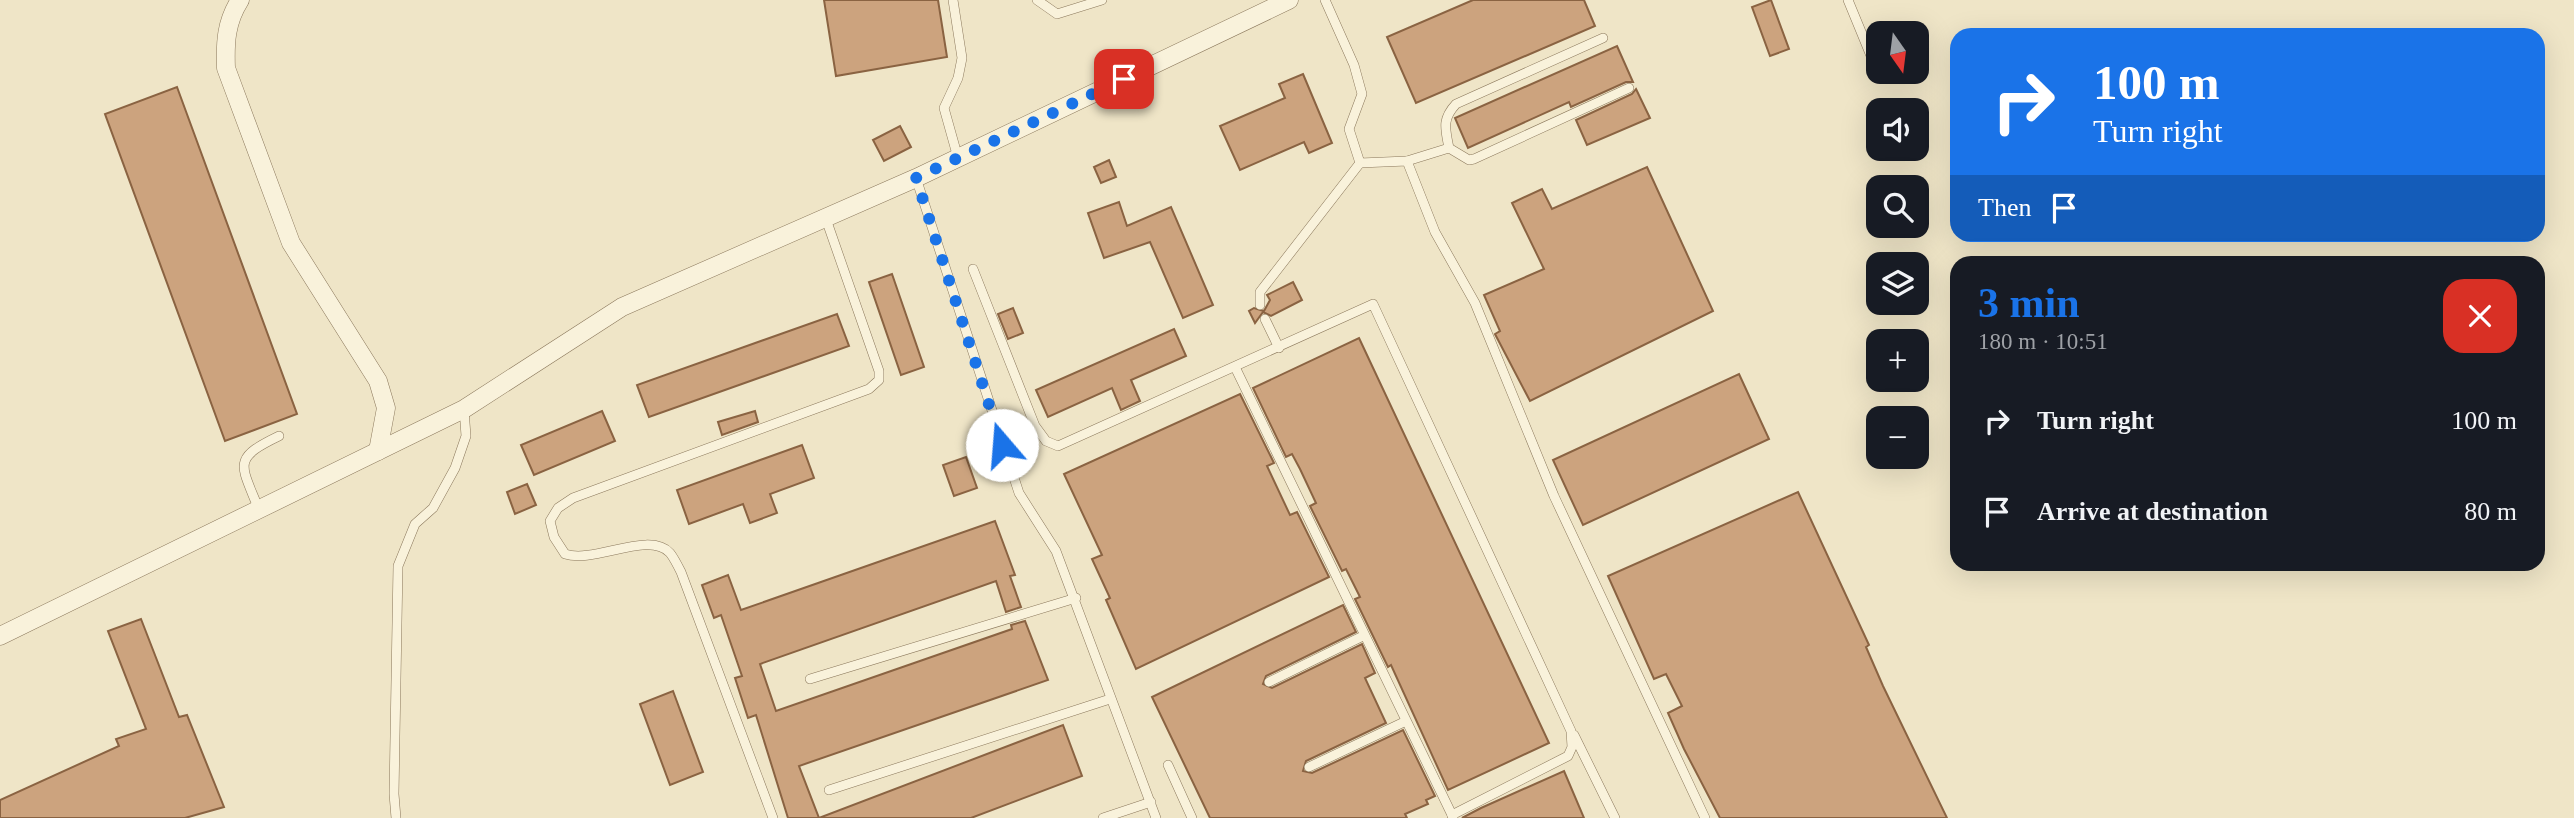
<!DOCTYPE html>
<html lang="en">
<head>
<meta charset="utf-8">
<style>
	:root { --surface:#171b24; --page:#242831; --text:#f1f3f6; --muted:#9ea1a6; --accent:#1a73e8 }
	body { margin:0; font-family:"Times New Roman",serif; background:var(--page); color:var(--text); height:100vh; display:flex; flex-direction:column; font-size:26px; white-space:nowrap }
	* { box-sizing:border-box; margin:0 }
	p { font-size:23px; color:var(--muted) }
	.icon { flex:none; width:38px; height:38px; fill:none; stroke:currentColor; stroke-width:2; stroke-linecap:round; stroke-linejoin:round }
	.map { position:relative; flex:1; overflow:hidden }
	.sheet { position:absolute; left:1950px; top:256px; width:595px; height:315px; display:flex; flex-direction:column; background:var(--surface); border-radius:21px; box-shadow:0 7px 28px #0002 }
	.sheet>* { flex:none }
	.banner { position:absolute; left:1950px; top:28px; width:595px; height:214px; border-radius:21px; box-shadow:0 7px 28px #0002; background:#1a73e8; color:#fff; overflow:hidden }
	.needle { width:46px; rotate:166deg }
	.controls { position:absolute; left:1866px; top:21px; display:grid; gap:14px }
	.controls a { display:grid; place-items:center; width:63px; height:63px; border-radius:14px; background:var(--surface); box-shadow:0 7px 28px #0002; font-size:35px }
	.pin { position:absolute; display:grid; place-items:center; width:60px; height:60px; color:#fff; margin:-30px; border-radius:14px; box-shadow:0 4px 10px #0006 }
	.me { position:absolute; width:77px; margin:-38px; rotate:342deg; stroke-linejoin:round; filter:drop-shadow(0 0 5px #0008) }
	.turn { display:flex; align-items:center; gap:24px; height:147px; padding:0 28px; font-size:32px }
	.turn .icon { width:91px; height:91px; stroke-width:2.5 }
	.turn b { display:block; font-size:49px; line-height:60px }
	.then { display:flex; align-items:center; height:66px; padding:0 28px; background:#0003; gap:14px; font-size:26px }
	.round { display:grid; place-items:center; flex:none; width:74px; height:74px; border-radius:21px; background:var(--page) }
	.overview { display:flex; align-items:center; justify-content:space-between; height:119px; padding:0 28px }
	h1 { font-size:42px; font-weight:700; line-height:52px; color:var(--accent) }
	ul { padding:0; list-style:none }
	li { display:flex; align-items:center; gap:21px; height:91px; padding:0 28px }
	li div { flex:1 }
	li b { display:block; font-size:26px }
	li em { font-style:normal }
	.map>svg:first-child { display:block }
</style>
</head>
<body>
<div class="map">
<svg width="2574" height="818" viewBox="0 0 2574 818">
	<rect width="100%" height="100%" fill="#efe5c7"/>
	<!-- building -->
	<g fill="#cca37e" stroke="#8a6342" stroke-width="2">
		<polygon points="824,0 938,0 947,57 836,76"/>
		<polygon points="1473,0 1584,0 1595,26 1416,103 1387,37"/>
		<polygon points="1771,0 1789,49 1770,56 1752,7"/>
		<polygon points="1617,46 1633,82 1626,82 1571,107 1569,102 1468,148 1455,118"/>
		<polygon points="1303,74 1332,143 1309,153 1304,142 1240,170 1220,126 1285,98 1279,84"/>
		<polygon points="177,87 297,414 225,441 105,114"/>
		<polygon points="1636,89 1650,118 1587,145 1576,120 1632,94"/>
		<polygon points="900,126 911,147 884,161 873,140"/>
		<polygon points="1109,160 1116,177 1101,183 1094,167"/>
		<polygon points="1647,167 1713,311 1530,401 1495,334 1500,331 1484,295 1544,269 1512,203 1542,189 1552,209"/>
		<polygon points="1119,202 1127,226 1171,207 1213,305 1183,318 1150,242 1104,258 1088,213"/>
		<polygon points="892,274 924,367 901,375 869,282"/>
		<polygon points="1293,282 1302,300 1271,316 1263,312 1255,323 1249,311 1254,308 1264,311 1270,300 1267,295"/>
		<polygon points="1013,308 1023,333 1008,339 998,314"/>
		<polygon points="837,314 849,346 649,417 637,385"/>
		<polygon points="1174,329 1186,356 1131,380 1140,401 1121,410 1112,388 1048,417 1036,390"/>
		<polygon points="1359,338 1549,743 1448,790 1391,665 1388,667 1355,599 1360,597 1346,569 1342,571 1310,506 1316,503 1300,469 1292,454 1286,457 1253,388"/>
		<polygon points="1739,374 1769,439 1583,525 1553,460"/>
		<polygon points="1240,394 1274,463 1267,466 1290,515 1297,512 1329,577 1136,669 1106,600 1110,598 1092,559 1102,555 1064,474"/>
		<polygon points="602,411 615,441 534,475 521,445"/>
		<polygon points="755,411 758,422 722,435 718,422"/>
		<polygon points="802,445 814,478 770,494 777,513 750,523 743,504 689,524 677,490"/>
		<polygon points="966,457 977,488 954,496 943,465"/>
		<polygon points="527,484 536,505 515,514 507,492"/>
		<polygon points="1798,492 1869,645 1866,647 1883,686 1947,818 1720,818 1684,749 1668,713 1682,706 1666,674 1654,679 1608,576"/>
		<polygon points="995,521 1015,575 1010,576 1021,607 1006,612 996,581 760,664 776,711 1012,629 1011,625 1025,621 1048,680 799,766 819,818 788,818 756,715 748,718 735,678 742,676 721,615 714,618 702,585 728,575 741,610"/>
		<polygon points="1343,605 1356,632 1266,676 1263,684 1272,688 1362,644 1375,673 1365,678 1386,723 1306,761 1303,771 1312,773 1403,730 1435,796 1426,800 1428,804 1405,814 1407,818 1210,818 1152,697"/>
		<polygon points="141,619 179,717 187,715 224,807 185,818 0,818 0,800 119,746 116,739 146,729 108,631"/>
		<polygon points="673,691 703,772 670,785 640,704"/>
		<polygon points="1063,725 1082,776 971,818 819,818"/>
		<polygon points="1564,771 1584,818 1462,818 1481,808"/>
	</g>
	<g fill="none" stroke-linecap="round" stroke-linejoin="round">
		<defs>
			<g id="service">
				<polyline points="953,0 962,58 958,78 944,108 958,158"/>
				<polyline points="1037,0 1057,14 1102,0"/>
				<polyline points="1325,0 1354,65 1362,94 1349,129 1360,163 1407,161 1435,232 1475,303 1554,496 1705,818"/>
				<polyline points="1848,0 1876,68"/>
				<path d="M1449 148C1445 128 1442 119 1456 104L1603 38"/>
				<polyline points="1407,161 1449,148 1469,160 1474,159 1629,88"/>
				<polyline points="916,178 1019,493 1056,551 1156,818"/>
				<polyline points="973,269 1035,426 1046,441 1058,446 1373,304 1571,731 1572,747 1568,756 1452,815 1453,818"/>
				<polyline points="1260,305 1260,292 1360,163"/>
				<polyline points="1265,319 1279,348"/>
				<polyline points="1235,367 1452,815"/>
				<path d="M259 510C241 464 231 459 279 436"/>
				<polyline points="810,679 1076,598"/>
				<polyline points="1269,682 1363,636"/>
				<polyline points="1574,735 1615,818"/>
				<polyline points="1168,765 1192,818"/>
				<polyline points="1309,767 1404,722"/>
				<polyline points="829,790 1110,699"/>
				<polyline points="396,818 394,794 398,566 415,524 433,508 455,468 466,436 464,409"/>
				<path d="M773 818 681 572C678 566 674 558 670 553 649 530 594 564 565 554L554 537 550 521 558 508 573 498 869 389 879 380V371L826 219"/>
				<polyline points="1103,818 1151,802"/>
			</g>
			<g id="minor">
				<path d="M240 0C226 22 225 42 226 68L291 243 378 381 386 408 378 451"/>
				<polyline points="0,636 464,409 622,307 916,178 1289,0"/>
			</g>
		</defs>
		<!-- service casing -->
		<use href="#service" stroke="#8b785c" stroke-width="10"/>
		<!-- minor casing -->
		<use href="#minor" stroke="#8b785c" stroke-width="19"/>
		<!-- service -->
		<use href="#service" stroke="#f9f2db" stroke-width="9"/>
		<!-- minor -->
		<use href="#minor" stroke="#f9f2db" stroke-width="18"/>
	</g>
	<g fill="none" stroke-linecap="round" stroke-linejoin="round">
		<!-- route -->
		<polyline stroke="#1a73e8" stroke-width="12" stroke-dasharray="0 21.6" points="1002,445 916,178 1124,79"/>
	</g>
</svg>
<div class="controls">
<a><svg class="needle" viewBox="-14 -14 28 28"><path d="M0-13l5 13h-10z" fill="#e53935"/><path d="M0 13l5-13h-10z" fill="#9ea1a6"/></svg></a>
<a><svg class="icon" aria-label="sound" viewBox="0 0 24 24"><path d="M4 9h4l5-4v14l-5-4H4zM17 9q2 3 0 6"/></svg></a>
<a><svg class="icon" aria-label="search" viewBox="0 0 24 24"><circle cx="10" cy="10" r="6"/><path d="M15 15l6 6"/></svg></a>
<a><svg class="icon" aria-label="layers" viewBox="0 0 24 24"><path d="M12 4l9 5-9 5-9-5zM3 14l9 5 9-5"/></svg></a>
<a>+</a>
<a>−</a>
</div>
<div class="pin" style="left:1124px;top:79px;background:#d93025"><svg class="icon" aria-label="arrive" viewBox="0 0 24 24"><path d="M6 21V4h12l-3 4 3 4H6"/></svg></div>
<svg class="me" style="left:1002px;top:445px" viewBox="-20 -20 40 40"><circle r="19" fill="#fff"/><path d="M0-13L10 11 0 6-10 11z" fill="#1a73e8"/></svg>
<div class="banner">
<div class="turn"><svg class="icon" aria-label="right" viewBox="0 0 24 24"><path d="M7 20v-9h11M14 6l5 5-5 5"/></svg><div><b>100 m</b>Turn right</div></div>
<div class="then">Then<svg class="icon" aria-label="arrive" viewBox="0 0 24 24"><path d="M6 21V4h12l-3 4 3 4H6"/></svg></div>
</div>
<section class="sheet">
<div class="overview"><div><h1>3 min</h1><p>180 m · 10:51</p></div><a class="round" style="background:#d93025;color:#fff"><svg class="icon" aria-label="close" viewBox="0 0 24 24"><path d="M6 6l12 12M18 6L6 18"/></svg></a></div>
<ul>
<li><svg class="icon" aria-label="right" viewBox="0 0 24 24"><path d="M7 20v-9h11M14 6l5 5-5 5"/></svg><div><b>Turn right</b></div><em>100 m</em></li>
<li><svg class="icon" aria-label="arrive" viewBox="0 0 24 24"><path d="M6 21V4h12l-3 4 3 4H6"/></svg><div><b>Arrive at destination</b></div><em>80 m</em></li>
</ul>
</section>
</div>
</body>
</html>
